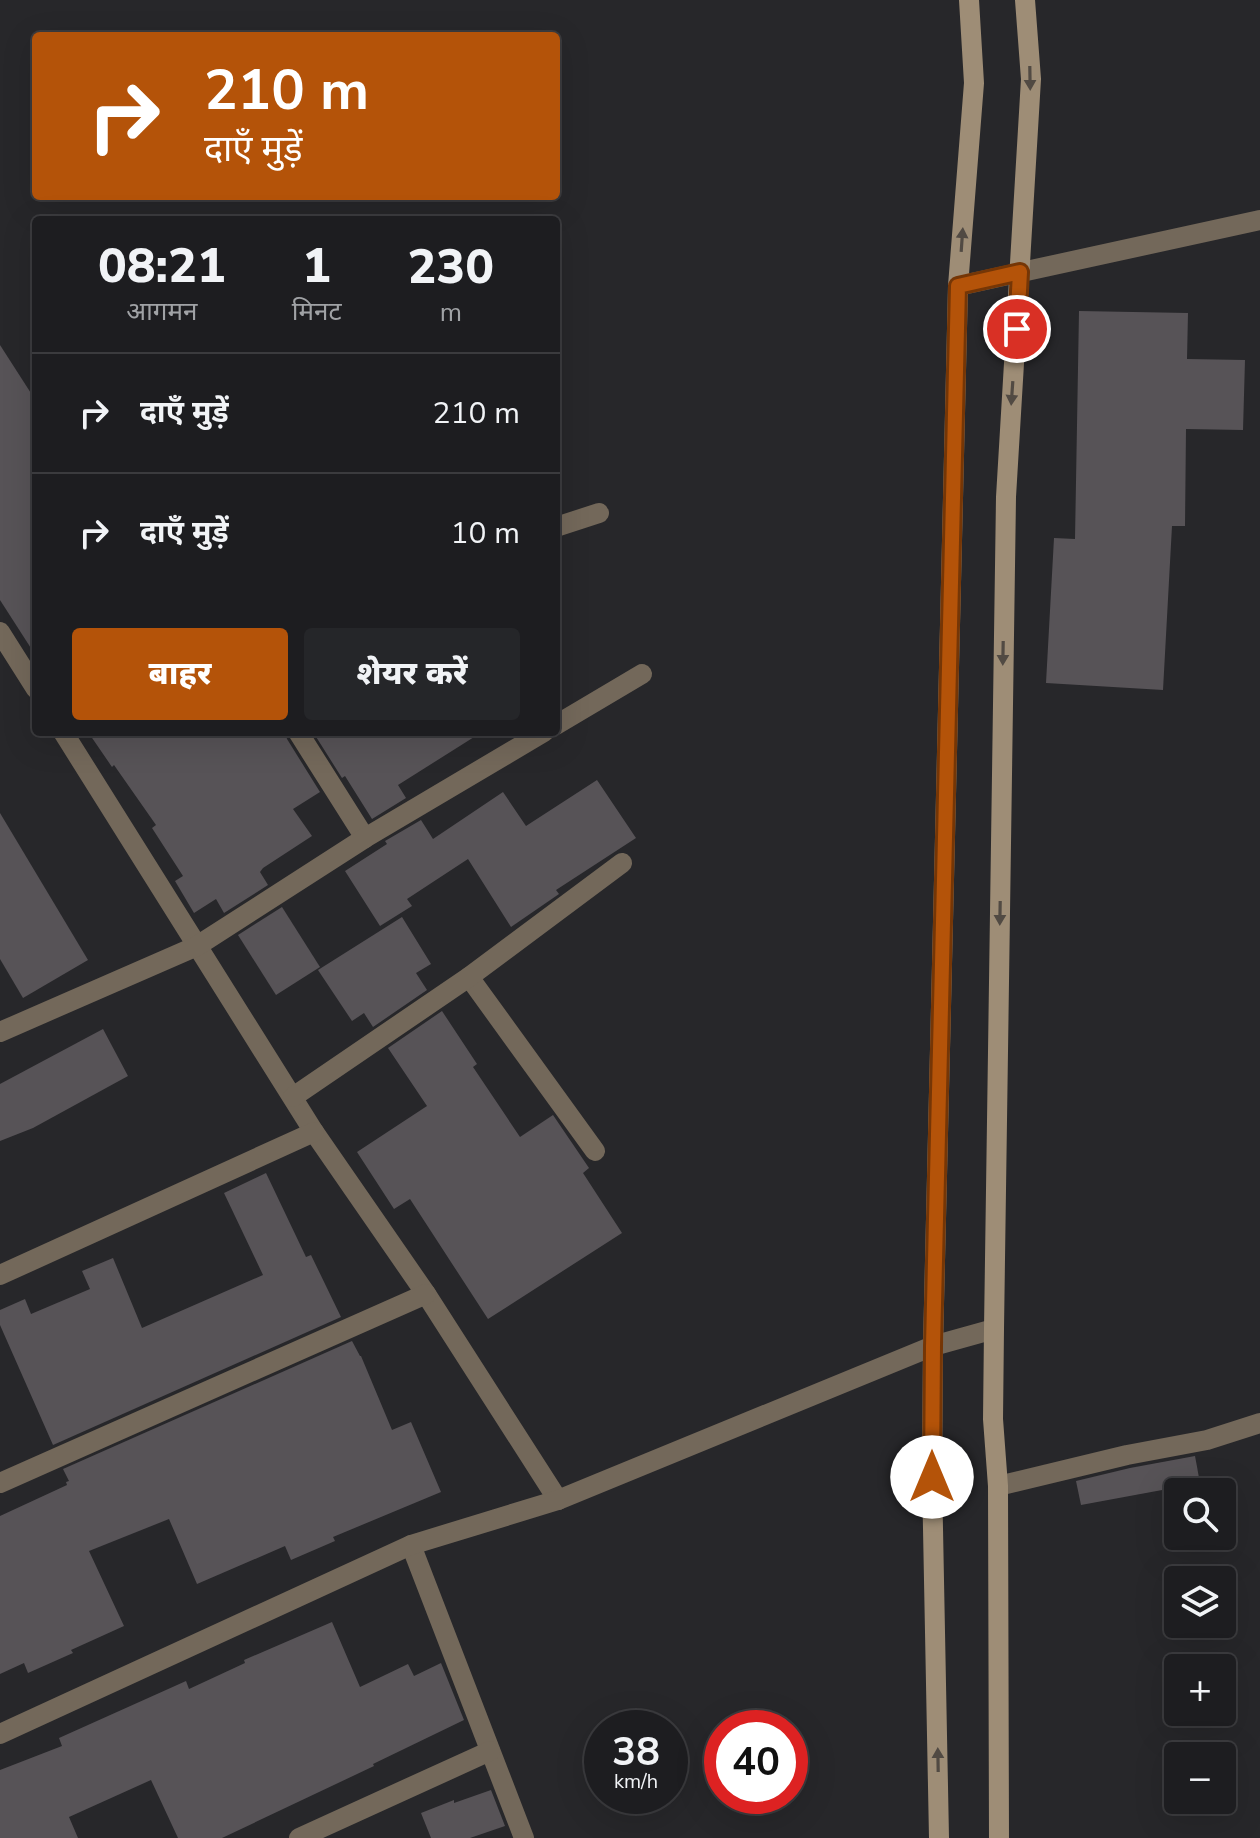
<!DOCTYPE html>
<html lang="hi">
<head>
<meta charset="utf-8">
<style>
	:root { --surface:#1d1d20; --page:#252629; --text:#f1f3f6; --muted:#a0a2a5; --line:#3b3b3e; --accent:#b45309 }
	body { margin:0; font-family:"Nunito Sans","Noto Sans Devanagari",sans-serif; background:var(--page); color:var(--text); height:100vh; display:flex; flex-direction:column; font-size:30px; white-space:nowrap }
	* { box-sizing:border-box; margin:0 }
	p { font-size:26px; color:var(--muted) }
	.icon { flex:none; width:44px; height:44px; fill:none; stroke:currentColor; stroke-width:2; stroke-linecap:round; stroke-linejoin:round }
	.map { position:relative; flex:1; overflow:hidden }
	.details { position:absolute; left:32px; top:216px; width:528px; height:520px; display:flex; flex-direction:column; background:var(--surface); border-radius:8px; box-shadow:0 8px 32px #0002,0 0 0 2px var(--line) }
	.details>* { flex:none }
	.banner { position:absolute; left:32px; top:32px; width:528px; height:168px; border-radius:8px; box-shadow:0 8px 32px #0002,0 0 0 2px var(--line); background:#b45309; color:#fff; overflow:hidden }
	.buttons { position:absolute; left:1164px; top:1478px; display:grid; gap:16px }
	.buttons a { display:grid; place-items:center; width:72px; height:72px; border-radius:8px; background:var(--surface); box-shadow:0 8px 32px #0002,0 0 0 2px var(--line); font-size:40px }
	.speed { position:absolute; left:584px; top:1710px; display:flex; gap:16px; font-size:40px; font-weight:700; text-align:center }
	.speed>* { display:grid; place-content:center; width:104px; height:104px; border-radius:50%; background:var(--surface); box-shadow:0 8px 32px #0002,0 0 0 2px var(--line); line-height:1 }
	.speed small { font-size:20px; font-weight:400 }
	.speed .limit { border:12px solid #d22; background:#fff; color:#111 }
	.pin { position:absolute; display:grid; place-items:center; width:68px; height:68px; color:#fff; margin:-34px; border:4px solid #fff; border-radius:50%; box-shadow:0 2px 8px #0007 }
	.me { position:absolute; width:88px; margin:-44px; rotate:0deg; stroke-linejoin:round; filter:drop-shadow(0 0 6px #0008) }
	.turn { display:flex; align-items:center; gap:28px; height:168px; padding:0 40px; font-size:36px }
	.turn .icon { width:104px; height:104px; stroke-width:2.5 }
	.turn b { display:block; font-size:56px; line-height:68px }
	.eta { display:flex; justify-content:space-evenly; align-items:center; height:136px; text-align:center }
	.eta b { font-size:48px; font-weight:800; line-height:56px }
	.button { display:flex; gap:16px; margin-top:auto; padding:16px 40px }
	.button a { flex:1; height:92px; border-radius:8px; background:var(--accent); color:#fff; font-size:32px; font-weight:800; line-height:92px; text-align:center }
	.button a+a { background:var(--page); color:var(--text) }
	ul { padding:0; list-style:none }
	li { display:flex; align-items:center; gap:24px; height:120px; padding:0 40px; border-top:2px solid var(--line) }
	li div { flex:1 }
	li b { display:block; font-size:30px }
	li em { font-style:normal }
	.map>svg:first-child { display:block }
</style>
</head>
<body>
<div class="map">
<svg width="1260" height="1838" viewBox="0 0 1260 1838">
	<rect width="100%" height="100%" fill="#27272a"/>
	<!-- building -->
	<g fill="#575357">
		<polygon points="1079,311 1188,313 1187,359 1245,360 1243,430 1186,429 1185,526 1172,526 1163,690 1046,683 1054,538 1075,539"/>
		<polygon points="0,345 36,401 36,656 0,600"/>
		<polygon points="88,732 285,732 287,739 320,792 293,809 312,836 263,868 260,872 268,885 224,913 216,899 194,913 175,881 183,876 152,828 156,825 114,765 112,767"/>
		<polygon points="313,732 482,732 398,785 406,798 372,819 345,776 342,778"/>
		<polygon points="597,780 636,838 556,890 559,894 511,927 468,859 407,899 412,906 380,926 345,871 387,844 385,841 421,820 433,839 503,792 526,826"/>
		<polygon points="0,813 88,960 23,998 0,959"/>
		<polygon points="282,907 320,967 276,995 238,935"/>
		<polygon points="402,917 431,964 416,973 427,990 373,1027 364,1013 352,1021 318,970"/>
		<polygon points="442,1011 477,1064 473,1067 520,1137 553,1115 589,1168 583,1173 622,1233 488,1319 410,1199 394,1209 357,1152 427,1106 388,1048"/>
		<polygon points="103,1029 128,1076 33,1128 0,1141 0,1084"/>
		<polygon points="266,1173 306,1257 311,1255 341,1317 53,1445 0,1325 0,1310 25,1299 31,1314 90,1289 82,1271 113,1258 142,1328 263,1275 224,1193"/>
		<polygon points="352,1341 360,1356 361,1356 392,1430 411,1422 441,1492 333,1537 335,1541 291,1560 285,1546 197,1584 169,1519 89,1551 124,1626 71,1650 73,1653 28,1673 24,1663 0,1674 0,1516 67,1485 66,1482 69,1481 63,1469"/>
		<polygon points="1195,1456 1200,1483 1081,1505 1076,1481 1130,1468"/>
		<polygon points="332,1622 360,1687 408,1664 414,1676 441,1663 464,1720 373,1764 374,1766 222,1838 178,1838 151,1780 69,1817 78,1838 0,1838 0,1770 62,1746 59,1738 186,1681 189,1689 245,1663 244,1660"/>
		<polygon points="491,1790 505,1826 470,1838 431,1838 421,1813 454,1800 454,1803"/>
	</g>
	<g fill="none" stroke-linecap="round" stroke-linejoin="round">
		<!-- lane -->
		<polyline stroke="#73685a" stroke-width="20" points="998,1486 1127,1455 1207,1440 1260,1423"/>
		<!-- street -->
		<g stroke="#73685a" stroke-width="20">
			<polyline points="958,286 1260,220"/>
			<polyline points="556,527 599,513"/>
			<polyline points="0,632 36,689"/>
			<polyline points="556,725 642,674"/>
			<polyline points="63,732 314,1132 426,1294 558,1500"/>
			<polyline points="298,732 365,838"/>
			<polyline points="469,977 595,1151"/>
			<polyline points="0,1032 197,946 365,838 544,732"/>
			<polyline points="293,1097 469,977 622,863"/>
			<polyline points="0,1275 314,1132"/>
			<polyline points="0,1483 426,1294"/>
			<polyline points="411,1545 524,1838"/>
			<polyline points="0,1734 411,1545 558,1500 933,1346 994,1329"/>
			<polyline points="299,1838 490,1751"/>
		</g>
		<!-- secondary -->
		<g stroke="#9e8d76" stroke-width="20">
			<polyline points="939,1838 932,1477 933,1346 958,286 974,83 969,0"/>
			<polyline points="999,1838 998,1486 993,1419 994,1329 1006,497 1031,79 1025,0"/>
		</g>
	</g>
	<!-- one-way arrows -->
	<defs><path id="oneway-solid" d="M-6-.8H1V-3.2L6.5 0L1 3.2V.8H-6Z" transform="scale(2)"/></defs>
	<g fill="#514a43">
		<use href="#oneway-solid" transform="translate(1030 78) rotate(89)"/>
		<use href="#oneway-solid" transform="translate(962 240) rotate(-86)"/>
		<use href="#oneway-solid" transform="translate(1012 393) rotate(94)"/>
		<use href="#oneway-solid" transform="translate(1003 653) rotate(91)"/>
		<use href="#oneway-solid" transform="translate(1000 913) rotate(91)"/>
		<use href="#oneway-solid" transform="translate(938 1760) rotate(-91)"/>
	</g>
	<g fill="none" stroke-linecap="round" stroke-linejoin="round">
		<defs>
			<polyline id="route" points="932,1477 933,1346 958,286 1020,272 1017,329"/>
		</defs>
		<!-- route casing -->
		<use href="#route" stroke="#753606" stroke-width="20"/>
		<!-- route -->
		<use href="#route" stroke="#b45309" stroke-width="14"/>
	</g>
</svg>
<div class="buttons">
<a><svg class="icon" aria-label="search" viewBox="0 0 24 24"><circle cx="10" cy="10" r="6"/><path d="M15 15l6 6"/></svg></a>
<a><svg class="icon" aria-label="layers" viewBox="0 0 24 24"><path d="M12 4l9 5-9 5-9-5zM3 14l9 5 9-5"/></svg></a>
<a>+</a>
<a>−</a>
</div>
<div class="speed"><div>38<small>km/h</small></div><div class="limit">40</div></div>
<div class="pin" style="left:1017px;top:329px;background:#d93025"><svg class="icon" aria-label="arrive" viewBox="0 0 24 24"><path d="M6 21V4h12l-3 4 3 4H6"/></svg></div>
<svg class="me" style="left:932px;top:1477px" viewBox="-20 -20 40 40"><circle r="19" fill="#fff"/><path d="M0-13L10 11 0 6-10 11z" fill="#b45309"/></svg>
<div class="banner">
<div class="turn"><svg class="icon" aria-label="right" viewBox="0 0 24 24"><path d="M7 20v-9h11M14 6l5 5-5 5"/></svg><div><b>210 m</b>दाएँ मुड़ें</div></div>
</div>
<section class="details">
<div class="eta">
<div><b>08:21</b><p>आगमन</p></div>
<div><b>1</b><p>मिनट</p></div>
<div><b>230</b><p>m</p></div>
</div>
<ul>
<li><svg class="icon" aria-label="right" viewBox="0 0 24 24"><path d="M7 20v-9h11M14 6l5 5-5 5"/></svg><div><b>दाएँ मुड़ें</b></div><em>210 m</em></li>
<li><svg class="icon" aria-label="right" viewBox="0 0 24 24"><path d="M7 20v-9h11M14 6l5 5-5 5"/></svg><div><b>दाएँ मुड़ें</b></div><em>10 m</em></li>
</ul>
<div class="button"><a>बाहर</a><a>शेयर करें</a></div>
</section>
</div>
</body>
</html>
